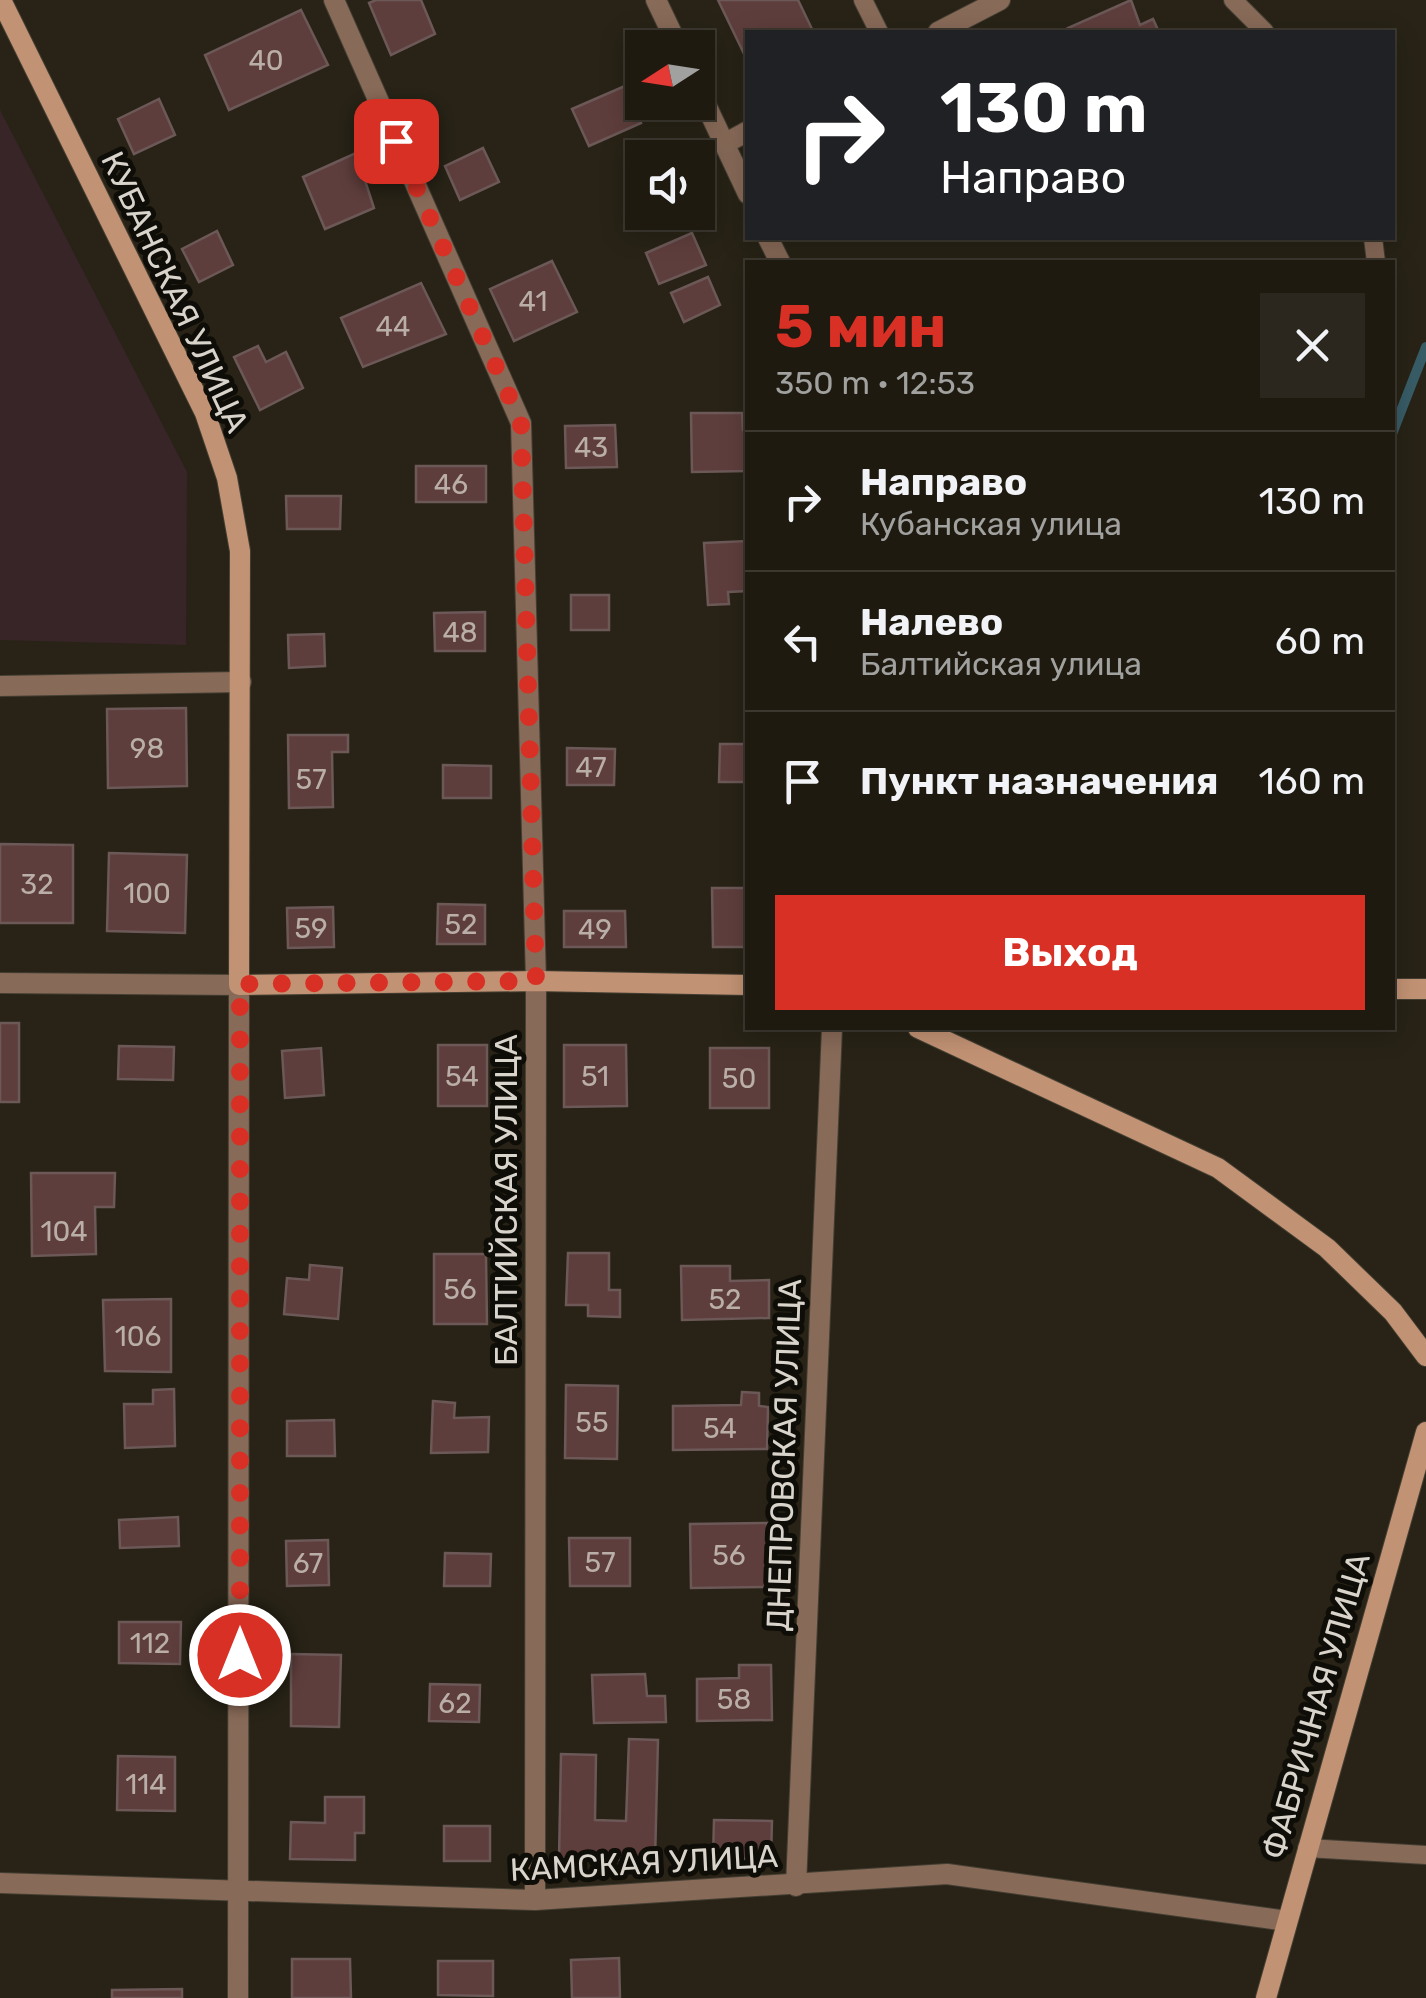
<!DOCTYPE html>
<html lang="ru">
<head>
<meta charset="utf-8">
<style>
	:root { --surface:#1e1a10; --page:#2b271e; --text:#f1f3f6; --muted:#a1a19f; --line:#3c3830; --accent:#d93025 }
	body { margin:0; font-family:Rubik,sans-serif; background:var(--page); color:var(--text); height:100vh; display:flex; flex-direction:column; font-size:38px; white-space:nowrap }
	* { box-sizing:border-box; margin:0 }
	p { font-size:32px; color:var(--muted) }
	.icon { flex:none; width:55px; height:55px; fill:none; stroke:currentColor; stroke-width:2; stroke-linecap:round; stroke-linejoin:round }
	.map { position:relative; flex:1; overflow:hidden }
	.panel { position:absolute; left:745px; top:260px; width:650px; height:770px; display:flex; flex-direction:column; background:var(--surface); border-radius:0px; box-shadow:0 5px 25px #0003,0 0 0 2px var(--line) }
	.panel>* { flex:none }
	.guide { position:absolute; left:745px; top:30px; width:650px; height:210px; border-radius:0px; box-shadow:0 5px 25px #0003,0 0 0 2px var(--line); background:#202124; color:#fff; overflow:hidden }
	.needle { width:65px; rotate:258deg }
	.controls { position:absolute; left:625px; top:30px; display:grid; gap:20px }
	.controls a { display:grid; place-items:center; width:90px; height:90px; border-radius:0px; background:var(--surface); box-shadow:0 5px 25px #0003,0 0 0 2px var(--line); font-size:50px }
	.pin { position:absolute; display:grid; place-items:center; width:85px; height:85px; color:#fff; margin:-42px; border-radius:20px; box-shadow:0 5px 15px #0006 }
	.me { position:absolute; width:110px; margin:-55px; rotate:0deg; stroke-linejoin:round; filter:drop-shadow(0 0 8px #0008) }
	.turn { display:flex; align-items:center; gap:35px; height:210px; padding:0 30px; font-size:45px }
	.turn .icon { width:130px; height:130px; stroke-width:2.5 }
	.turn b { display:block; font-size:70px; line-height:85px }
	.round { display:grid; place-items:center; flex:none; width:105px; height:105px; border-radius:0px; background:var(--page) }
	.summary { display:flex; align-items:center; justify-content:space-between; height:170px; padding:0 30px }
	h1 { font-size:60px; font-weight:700; line-height:75px; color:var(--accent) }
	.action { display:flex; gap:20px; margin-top:auto; padding:20px 30px }
	.action a { flex:1; height:115px; border-radius:0px; background:var(--accent); color:#fff; font-size:40px; font-weight:700; line-height:115px; text-align:center }
	ul { padding:0; list-style:none }
	li { display:flex; align-items:center; gap:30px; height:140px; padding:0 30px; border-top:2px solid var(--line) }
	li div { flex:1 }
	li b { display:block; font-size:38px }
	li em { font-style:normal }
	.map>svg:first-child { display:block }
</style>
</head>
<body>
<div class="map">
<svg width="1426" height="1998" viewBox="0 0 1426 1998">
	<rect width="100%" height="100%" fill="#282316"/>
	<!-- education -->
	<polygon fill="#382528" points="0,110 187,472 186,645 0,640"/>
	<g fill="none" stroke-linecap="round" stroke-linejoin="round">
		<!-- stream -->
		<polyline stroke="#385c66" stroke-width="10" points="1392,434 1426,347"/>
	</g>
	<!-- building -->
	<g fill="#5e3e3c" stroke="#6b5857" stroke-width="2.5">
		<polygon points="376,0 421,0 435,34 391,55 369,3"/>
		<polygon points="718,0 798,0 812,29 748,32 747,60"/>
		<polygon points="1131,0 1140,25 1153,19 1159,32 1071,32 1068,28"/>
		<polygon points="301,10 328,65 229,110 205,55"/>
		<polygon points="625,86 641,123 589,146 572,109"/>
		<polygon points="159,99 175,135 134,154 118,119"/>
		<polygon points="483,148 499,182 460,200 445,166"/>
		<polygon points="356,153 374,208 325,229 303,177"/>
		<polygon points="217,231 233,265 199,282 182,249"/>
		<polygon points="692,233 706,265 659,284 646,253"/>
		<polygon points="552,261 577,312 514,341 490,289"/>
		<polygon points="708,277 720,305 684,322 671,293"/>
		<polygon points="421,283 446,334 363,367 341,318"/>
		<polygon points="258,346 266,362 286,352 303,388 260,410 234,357"/>
		<polygon points="691,413 742,413 743,430 748,430 748,471 692,472"/>
		<polygon points="615,425 617,467 566,468 565,426"/>
		<rect x="416" y="466" width="70" height="36"/>
		<polygon points="286,496 341,496 340,529 287,529"/>
		<polygon points="748,541 748,591 728,592 729,604 708,605 704,543"/>
		<rect x="571" y="595" width="38" height="35"/>
		<polygon points="485,612 485,651 435,651 434,613"/>
		<polygon points="324,634 325,666 289,668 288,635"/>
		<polygon points="186,708 187,786 108,788 107,709"/>
		<polygon points="288,735 348,735 348,752 332,752 333,807 289,808"/>
		<polygon points="720,744 748,744 748,782 719,782"/>
		<polygon points="567,748 615,749 614,785 567,785"/>
		<polygon points="443,765 491,766 491,798 443,798"/>
		<polygon points="0,844 73,845 73,923 0,923"/>
		<polygon points="109,853 187,855 185,933 107,931"/>
		<polygon points="712,888 748,888 748,947 713,947"/>
		<polygon points="438,904 485,905 485,944 437,944"/>
		<polygon points="333,907 334,947 288,948 287,908"/>
		<polygon points="564,911 625,911 626,947 564,947"/>
		<rect x="0" y="1023" width="19" height="79"/>
		<rect x="438" y="1045" width="49" height="61"/>
		<polygon points="564,1045 626,1045 627,1106 564,1107"/>
		<polygon points="119,1046 174,1047 173,1080 118,1079"/>
		<polygon points="321,1048 324,1095 285,1098 282,1051"/>
		<rect x="710" y="1048" width="59" height="60"/>
		<polygon points="31,1173 115,1173 114,1207 95,1207 96,1254 32,1256"/>
		<polygon points="568,1253 609,1253 609,1290 620,1290 620,1317 588,1316 588,1305 566,1305"/>
		<polygon points="434,1254 486,1254 487,1324 434,1324"/>
		<polygon points="310,1265 342,1268 338,1319 284,1314 287,1278 309,1280"/>
		<polygon points="681,1266 730,1266 730,1281 769,1280 769,1318 682,1320"/>
		<polygon points="171,1299 171,1372 105,1371 103,1300"/>
		<polygon points="566,1385 618,1386 617,1459 565,1458"/>
		<polygon points="174,1389 175,1446 125,1448 124,1404 153,1404 153,1390"/>
		<polygon points="742,1392 759,1393 759,1406 768,1407 767,1449 673,1450 673,1406 741,1405"/>
		<polygon points="433,1401 455,1403 454,1418 489,1417 488,1452 431,1453"/>
		<polygon points="334,1420 335,1456 287,1456 287,1421"/>
		<polygon points="178,1517 179,1546 120,1548 119,1520"/>
		<polygon points="767,1523 769,1587 691,1588 690,1524"/>
		<polygon points="569,1538 630,1538 630,1586 570,1586"/>
		<polygon points="328,1540 329,1585 287,1586 286,1541"/>
		<polygon points="445,1553 491,1554 490,1586 444,1586"/>
		<polygon points="119,1622 181,1622 180,1664 119,1663"/>
		<polygon points="291,1654 341,1655 339,1727 291,1726"/>
		<polygon points="739,1665 771,1665 772,1720 697,1721 697,1679 739,1678"/>
		<polygon points="645,1674 647,1696 665,1696 666,1722 594,1723 592,1675"/>
		<polygon points="430,1684 480,1685 479,1722 429,1721"/>
		<polygon points="629,1739 658,1740 655,1861 559,1858 561,1754 596,1755 595,1820 626,1821"/>
		<polygon points="118,1756 175,1757 175,1811 117,1810"/>
		<polygon points="325,1797 364,1797 364,1833 355,1833 355,1860 290,1859 291,1822 325,1823"/>
		<polygon points="714,1820 772,1821 771,1859 713,1858"/>
		<rect x="444" y="1826" width="46" height="35"/>
		<polygon points="619,1958 620,1998 572,1998 571,1960"/>
		<polygon points="292,1959 350,1959 351,1998 292,1998"/>
		<polygon points="438,1961 493,1961 493,1996 438,1995"/>
		<polygon points="182,1989 182,1998 112,1998 112,1990"/>
	</g>
	<g fill="none" stroke-linecap="round" stroke-linejoin="round">
		<defs>
			<g id="lane">
				<polyline points="863,0 879,32"/>
				<polyline points="1233,0 1265,32"/>
				<polyline points="1373,238 1376,262"/>
				<polyline points="1307,1848 1426,1855"/>
			</g>
			<g id="street">
				<polyline points="334,0 521,423 536,981 535,1900"/>
				<polyline points="656,0 679,48"/>
				<polyline points="938,32 1000,0"/>
				<polyline points="698,88 748,194"/>
				<polyline points="724,144 748,131"/>
				<polyline points="768,238 780,262"/>
				<polyline points="0,686 241,682"/>
				<polyline points="0,983 239,985 238,1998"/>
				<polyline points="0,1883 535,1900 947,1874 1287,1921"/>
				<polyline points="796,1886 832,1028"/>
			</g>
			<g id="secondary">
				<polyline points="1,0 205,413 227,478 240,551 239,985 536,981 748,985"/>
				<polyline points="1392,989 1426,989"/>
				<polyline points="918,1028 1218,1168 1327,1248 1393,1312 1426,1356"/>
				<polyline points="1266,1998 1426,1432"/>
			</g>
		</defs>
		<!-- lane casing -->
		<use href="#lane" stroke="#443f33" stroke-width="20"/>
		<!-- street casing -->
		<use href="#street" stroke="#443f33" stroke-width="22"/>
		<!-- secondary casing -->
		<use href="#secondary" stroke="#443f33" stroke-width="22"/>
		<!-- lane -->
		<use href="#lane" stroke="#886a58" stroke-width="18"/>
		<!-- street -->
		<use href="#street" stroke="#886a58" stroke-width="20"/>
		<!-- secondary -->
		<use href="#secondary" stroke="#c29274" stroke-width="20"/>
	</g>
	<g fill="none" stroke-linecap="round" stroke-linejoin="round">
		<!-- route -->
		<polyline stroke="#d93025" stroke-width="18" stroke-dasharray="0 32.4" points="240,1655 240,984 536,981 521,423 396,141"/>
	</g>
	<g text-anchor="middle" dominant-baseline="central" stroke-width="10" stroke-linejoin="round" paint-order="stroke">
		<!-- number labels -->
		<g font-size="28" fill="#baaea8">
			<text x="266" y="60">40</text>
			<text x="533" y="301">41</text>
			<text x="393" y="326">44</text>
			<text x="591" y="447">43</text>
			<text x="451" y="484">46</text>
			<text x="460" y="632">48</text>
			<text x="147" y="748">98</text>
			<text x="591" y="767">47</text>
			<text x="311" y="779">57</text>
			<text x="37" y="884">32</text>
			<text x="147" y="893">100</text>
			<text x="461" y="924">52</text>
			<text x="311" y="928">59</text>
			<text x="595" y="929">49</text>
			<text x="462" y="1076">54</text>
			<text x="595" y="1076">51</text>
			<text x="739" y="1078">50</text>
			<text x="64" y="1231">104</text>
			<text x="460" y="1289">56</text>
			<text x="725" y="1299">52</text>
			<text x="138" y="1336">106</text>
			<text x="592" y="1422">55</text>
			<text x="720" y="1428">54</text>
			<text x="729" y="1555">56</text>
			<text x="600" y="1562">57</text>
			<text x="308" y="1563">67</text>
			<text x="150" y="1643">112</text>
			<text x="734" y="1699">58</text>
			<text x="455" y="1703">62</text>
			<text x="146" y="1784">114</text>
		</g>
		<!-- street labels -->
		<g font-size="32" fill="#d8d4cc" stroke="#0f0d07">
			<text transform="translate(175 292) rotate(65)">КУБАНСКАЯ УЛИЦА</text>
			<text transform="translate(506 1200) rotate(-90)">БАЛТИЙСКАЯ УЛИЦА</text>
			<text transform="translate(784 1455) rotate(-88)">ДНЕПРОВСКАЯ УЛИЦА</text>
			<text transform="translate(1316 1706) rotate(-74)">ФАБРИЧНАЯ УЛИЦА</text>
			<text transform="translate(644 1863) rotate(-3)">КАМСКАЯ УЛИЦА</text>
		</g>
	</g>
</svg>
<div class="controls">
<a><svg class="needle" viewBox="-14 -14 28 28"><path d="M0-13l5 13h-10z" fill="#e53935"/><path d="M0 13l5-13h-10z" fill="#a1a19f"/></svg></a>
<a><svg class="icon" aria-label="sound" viewBox="0 0 24 24"><path d="M4 9h4l5-4v14l-5-4H4zM17 9q2 3 0 6"/></svg></a>
</div>
<div class="pin" style="left:396px;top:141px;background:#d93025"><svg class="icon" aria-label="arrive" viewBox="0 0 24 24"><path d="M6 21V4h12l-3 4 3 4H6"/></svg></div>
<svg class="me" style="left:240px;top:1655px" viewBox="-20 -20 40 40"><circle r="17" fill="#d93025" stroke="#fff" stroke-width="3"/><path d="M0-11L8 9 0 5-8 9z" fill="#fff"/></svg>
<div class="guide">
<div class="turn"><svg class="icon" aria-label="right" viewBox="0 0 24 24"><path d="M7 20v-9h11M14 6l5 5-5 5"/></svg><div><b>130 m</b>Направо</div></div>
</div>
<section class="panel">
<div class="summary"><div><h1>5 мин</h1><p>350 m · 12:53</p></div><a class="round"><svg class="icon" aria-label="close" viewBox="0 0 24 24"><path d="M6 6l12 12M18 6L6 18"/></svg></a></div>
<ul>
<li><svg class="icon" aria-label="right" viewBox="0 0 24 24"><path d="M7 20v-9h11M14 6l5 5-5 5"/></svg><div><b>Направо</b><p>Кубанская улица</p></div><em>130 m</em></li>
<li><svg class="icon" aria-label="left" viewBox="0 0 24 24"><path d="M17 20v-9H6M10 6l-5 5 5 5"/></svg><div><b>Налево</b><p>Балтийская улица</p></div><em>60 m</em></li>
<li><svg class="icon" aria-label="arrive" viewBox="0 0 24 24"><path d="M6 21V4h12l-3 4 3 4H6"/></svg><div><b>Пункт назначения</b></div><em>160 m</em></li>
</ul>
<div class="action"><a>Выход</a></div>
</section>
</div>
</body>
</html>
